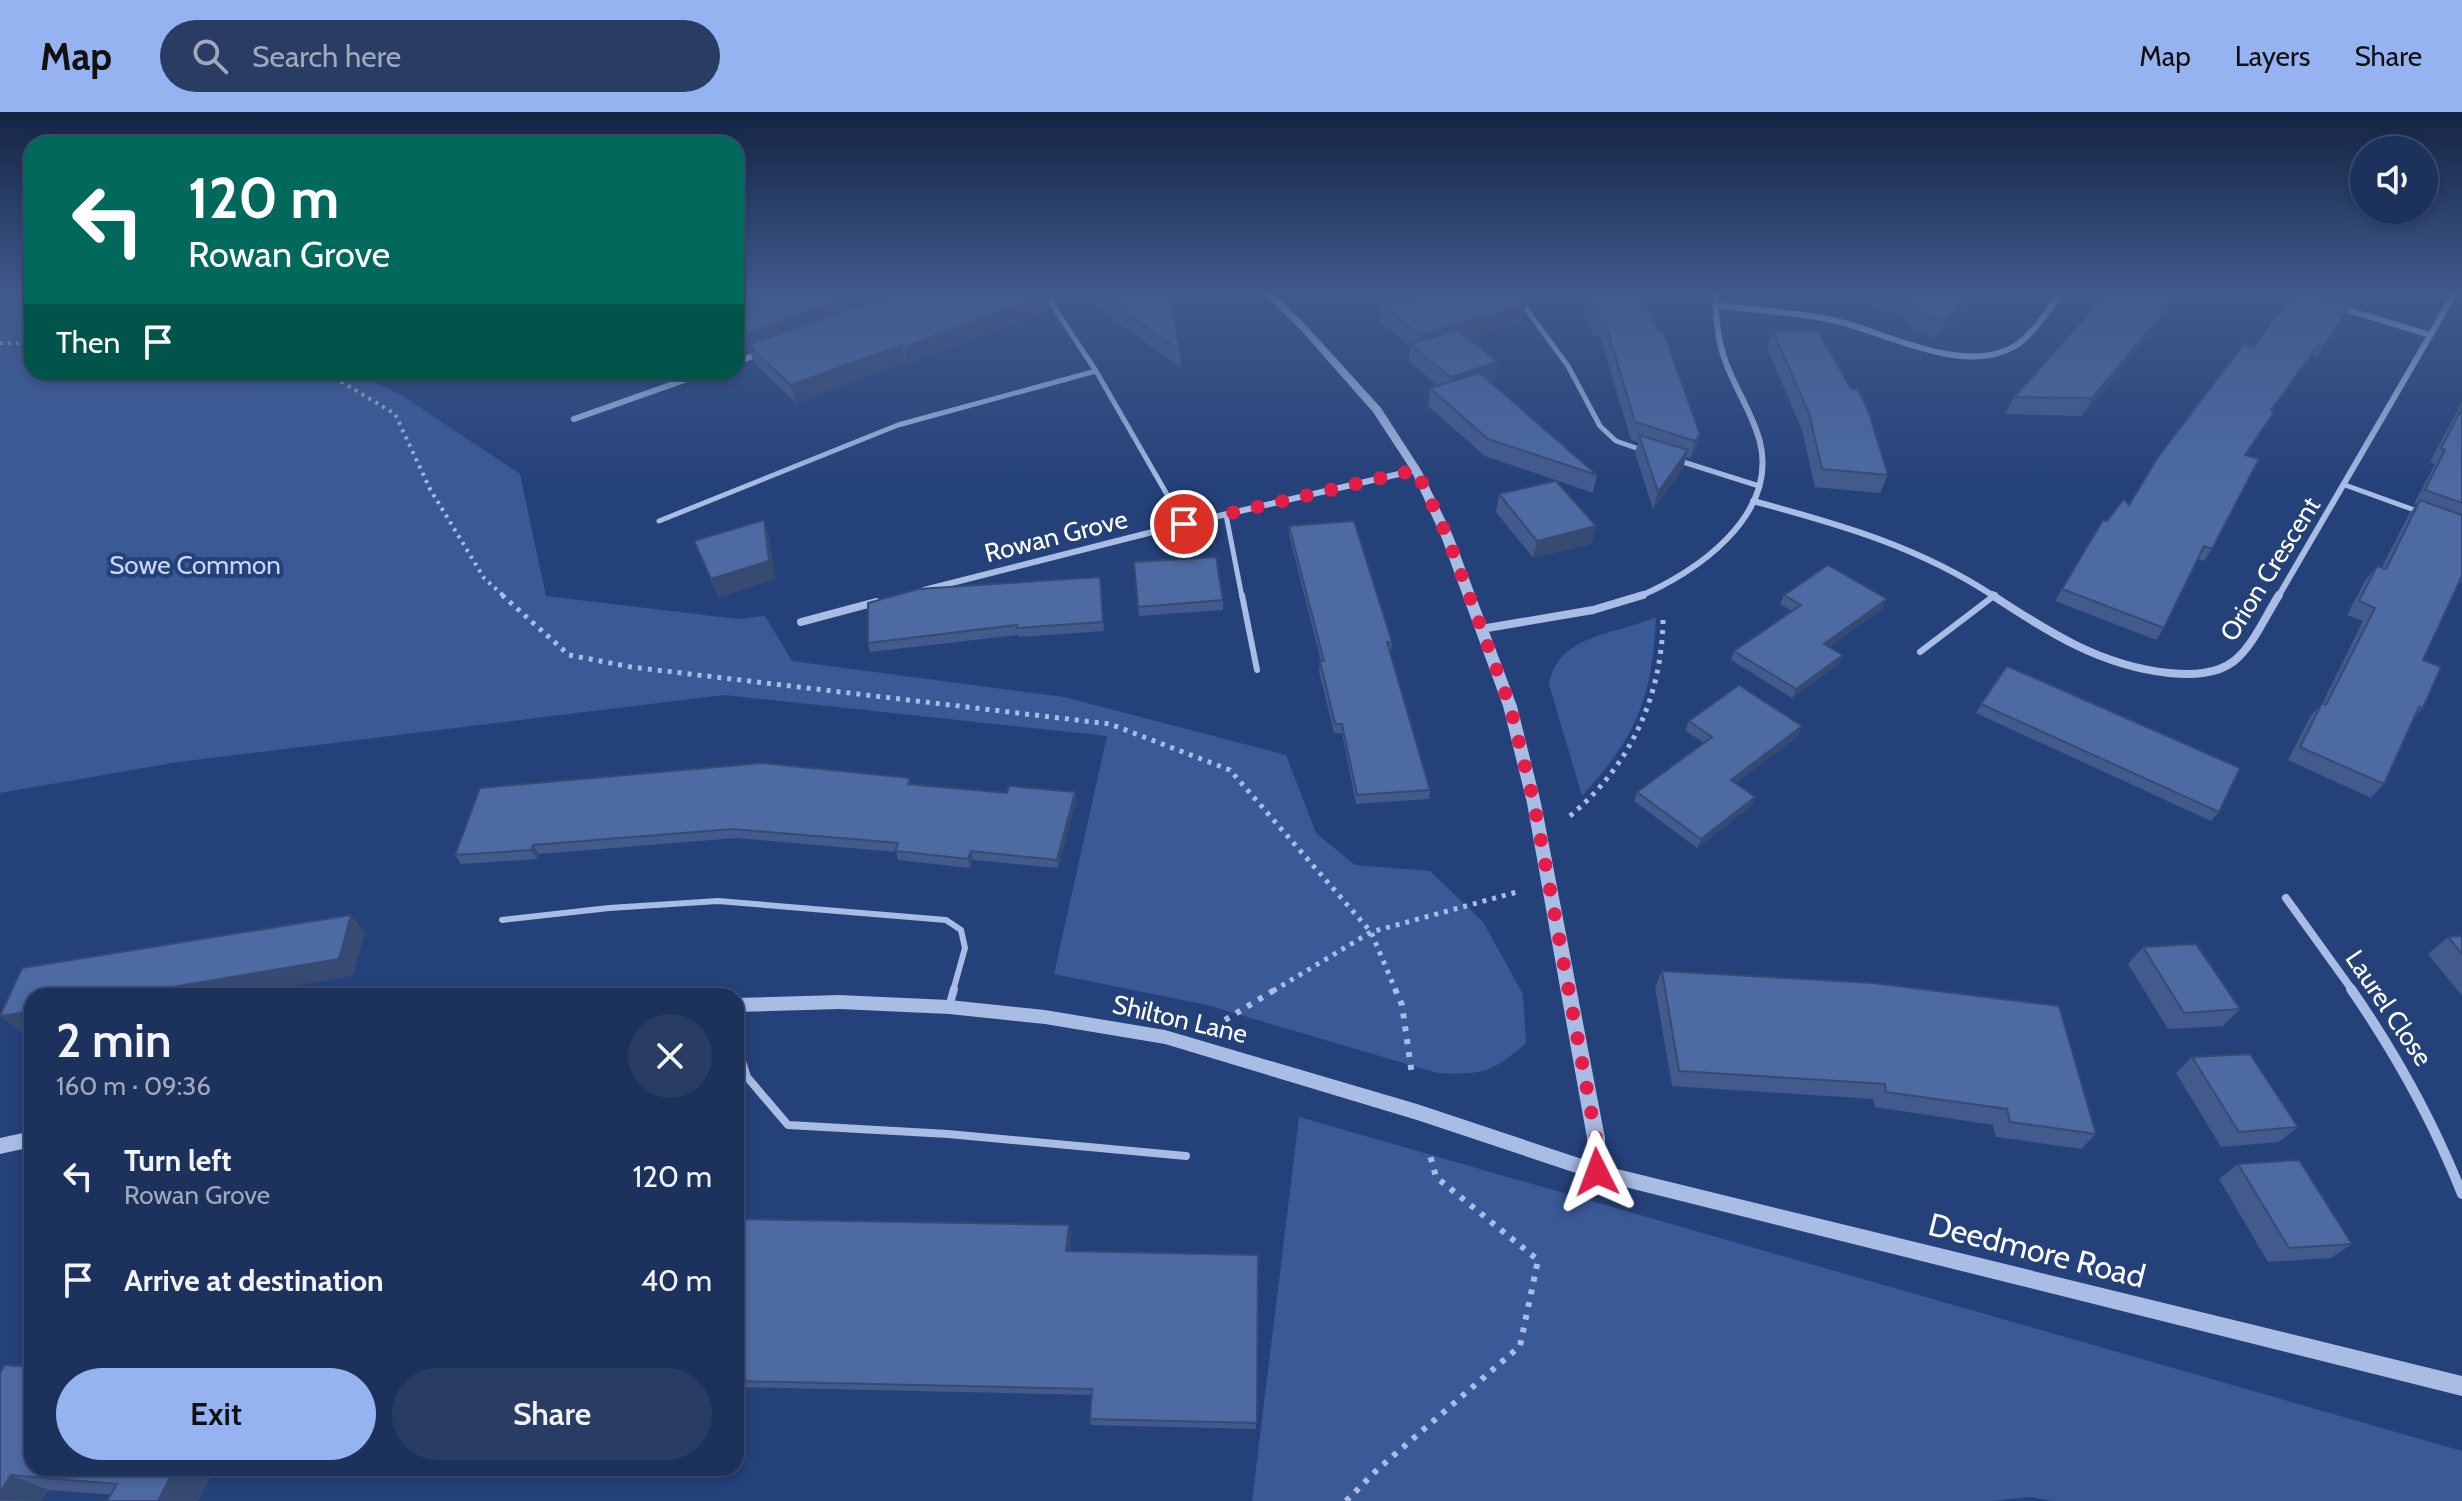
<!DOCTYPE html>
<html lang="en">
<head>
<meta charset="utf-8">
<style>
	:root { --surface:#1c315b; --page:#293d64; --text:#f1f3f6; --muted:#a0a9bb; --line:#3a4c71; --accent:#95b2f1 }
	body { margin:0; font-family:Cabin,sans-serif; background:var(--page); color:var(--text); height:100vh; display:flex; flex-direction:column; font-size:30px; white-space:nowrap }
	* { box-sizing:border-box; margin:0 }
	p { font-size:26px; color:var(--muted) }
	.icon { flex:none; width:44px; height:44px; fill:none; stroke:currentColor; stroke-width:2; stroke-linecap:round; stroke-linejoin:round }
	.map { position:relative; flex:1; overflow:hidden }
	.details { position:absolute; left:24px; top:876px; width:720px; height:488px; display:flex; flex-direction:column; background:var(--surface); border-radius:24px; box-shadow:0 4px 12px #0003,0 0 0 2px var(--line) }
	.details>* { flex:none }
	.top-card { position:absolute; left:24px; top:24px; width:720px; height:244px; border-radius:24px; box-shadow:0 4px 12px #0003,0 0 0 2px var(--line); background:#00695c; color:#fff; overflow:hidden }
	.fabs { position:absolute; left:2350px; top:24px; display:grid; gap:16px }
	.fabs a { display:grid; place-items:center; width:88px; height:88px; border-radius:50%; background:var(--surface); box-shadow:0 4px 12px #0003,0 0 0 2px var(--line); font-size:40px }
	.pin { position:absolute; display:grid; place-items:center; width:68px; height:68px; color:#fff; margin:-34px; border:4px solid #fff; border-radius:50%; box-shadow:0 2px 8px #0007 }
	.me { position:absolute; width:88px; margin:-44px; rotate:357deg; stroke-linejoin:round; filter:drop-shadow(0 0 6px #0008) }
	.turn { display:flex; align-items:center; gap:28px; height:168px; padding:0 32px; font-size:36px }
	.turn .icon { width:104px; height:104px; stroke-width:2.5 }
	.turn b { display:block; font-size:56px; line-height:68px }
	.then { display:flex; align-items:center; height:76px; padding:0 32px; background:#0003; gap:16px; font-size:30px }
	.round { display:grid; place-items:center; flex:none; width:84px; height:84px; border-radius:42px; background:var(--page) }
	.headline { display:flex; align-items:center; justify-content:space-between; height:136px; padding:0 32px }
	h1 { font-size:48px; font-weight:600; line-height:60px }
	.primary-button { display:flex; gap:16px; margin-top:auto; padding:16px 32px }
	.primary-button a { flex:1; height:92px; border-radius:48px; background:var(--accent); color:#111; font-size:32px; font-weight:600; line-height:92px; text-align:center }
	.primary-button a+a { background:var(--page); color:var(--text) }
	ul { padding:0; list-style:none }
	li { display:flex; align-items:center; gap:24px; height:104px; padding:0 32px }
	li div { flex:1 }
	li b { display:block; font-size:30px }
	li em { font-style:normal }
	header { display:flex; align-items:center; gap:48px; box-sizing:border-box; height:112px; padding:0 40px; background:var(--accent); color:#111 }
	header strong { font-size:38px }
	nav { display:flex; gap:44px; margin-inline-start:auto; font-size:28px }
	.search { width:560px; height:72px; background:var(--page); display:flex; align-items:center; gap:20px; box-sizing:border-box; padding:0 28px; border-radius:44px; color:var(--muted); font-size:30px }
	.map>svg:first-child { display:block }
</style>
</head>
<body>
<header>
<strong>Map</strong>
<div class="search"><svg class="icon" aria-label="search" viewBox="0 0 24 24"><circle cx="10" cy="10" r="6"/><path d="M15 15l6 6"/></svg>Search here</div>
<nav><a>Map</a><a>Layers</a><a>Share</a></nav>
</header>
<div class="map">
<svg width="2462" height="1389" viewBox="0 0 2462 1389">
	<rect width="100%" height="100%" fill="#254179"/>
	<!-- green -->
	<g fill="#395997">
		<path d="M0 179H32V260H353L401 283 520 362 546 484 738 507 765 504 792 549 1064 585 1286 643 1316 721 1355 753 1430 759 1483 810 1523 882 1526 931C1492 961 1482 963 1437 961L1207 893 1054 862 1107 624 724 583 178 650 0 681Z"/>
		<path d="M1656 505C1652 586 1637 624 1582 684L1549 572C1559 521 1616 523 1656 505Z"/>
		<polygon points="1299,1005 2462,1339 2462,1389 2052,1389 2031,1385 1992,1389 1252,1389"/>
	</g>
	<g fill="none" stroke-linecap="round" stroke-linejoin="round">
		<!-- path-far2 -->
		<g stroke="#a8bce4" stroke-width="4" stroke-dasharray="3 5" stroke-linecap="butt">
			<polyline points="0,231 32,232"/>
			<polyline points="311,260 332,264 395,302 430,377 484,466 505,485"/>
		</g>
		<!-- path-far1 -->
		<g stroke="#a8bce4" stroke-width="5" stroke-dasharray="4 6" stroke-linecap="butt">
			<polyline points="502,483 569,543 631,555 1110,612 1230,658 1371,820 1396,879"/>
			<path d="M1570 704C1630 654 1662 585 1663 507"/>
			<polyline points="1273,879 1371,820 1517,780"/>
		</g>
		<!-- path -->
		<g stroke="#a8bce4" stroke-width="6" stroke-dasharray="5 8" stroke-linecap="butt">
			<polyline points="1395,877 1402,893 1412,963"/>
			<polyline points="1225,908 1276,877"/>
			<polyline points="1346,1389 1378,1357 1520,1234 1538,1148 1436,1065 1430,1043"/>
		</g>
		<!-- service-far2 -->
		<g stroke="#a8bce4" stroke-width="5">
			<polyline points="1038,179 1051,191 1096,259 1184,412"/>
			<polyline points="1513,179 1568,254 1600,314 1616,329 1642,338"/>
			<polyline points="1680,349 1756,373"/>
			<polyline points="2345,373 2420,400"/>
			<polyline points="1226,403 1242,485"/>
			<polyline points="659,409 898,313 1096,259"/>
		</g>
		<!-- service-far1 -->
		<g stroke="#a8bce4" stroke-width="6">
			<polyline points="1242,483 1257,558"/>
			<polyline points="1920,540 1995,483"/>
			<polyline points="502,808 609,796 718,789 946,808 961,818 965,836 953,879"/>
		</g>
		<!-- service -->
		<g stroke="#a8bce4" stroke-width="8">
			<polyline points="949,895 954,877"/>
			<polyline points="736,931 747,965 788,1013 948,1022 1186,1044"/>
		</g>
		<!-- minor-far2 -->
		<g stroke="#a8bce4" stroke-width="6">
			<polyline points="2283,179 2302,185"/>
			<path d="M1716 193C1758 199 1803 200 1844 211 1892 224 1966 263 2015 234 2031 225 2051 194 2064 179"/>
			<polyline points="2338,195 2430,223"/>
			<polyline points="736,250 759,242"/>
			<polyline points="574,307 707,260"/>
			<path d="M1753 389C1839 412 1920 435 1995 485"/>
			<polyline points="924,478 1184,412 1416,358"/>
			<path d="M1638 485C1696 461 1778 404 1760 330 1753 302 1736 278 1726 251 1717 228 1716 203 1715 179"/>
			<polyline points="2278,485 2456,179"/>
		</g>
		<!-- minor-far1 -->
		<g stroke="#a8bce4" stroke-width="8">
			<path d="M1992 483C2048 520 2101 554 2169 561 2191 563 2216 563 2234 549 2253 534 2266 503 2279 483"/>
			<polyline points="801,510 876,490"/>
			<polyline points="1481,517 1593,498 1643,483"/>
			<polyline points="2286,786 2353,879"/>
		</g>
		<!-- minor -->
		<path stroke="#a8bce4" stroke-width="10" d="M2351 877C2396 942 2433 1009 2462 1082"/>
		<!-- tertiary -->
		<g fill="#a8bce4" fill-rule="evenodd">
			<polygon points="1260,179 1271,179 1304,211 1381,296 1421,358 1453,424 1517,594 1541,691 1605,1026 1605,1054 2462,1264 2462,1284 1597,1068 1417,1008 1165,932 1045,912 949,902 839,897 736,900 736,886 839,883 949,888 1045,898 1165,918 1417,992 1588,1049 1587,1026 1527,691 1503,594 1441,424 1411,358 1373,300 1298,215"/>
			<polygon points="32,1019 32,1035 0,1042 0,1026"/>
		</g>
	</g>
	<!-- wall -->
	<g fill="#425b8c">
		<polygon points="736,179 1180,179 1170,183 1180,239 1181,256 1084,186 1060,195 1048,183 1050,199 907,252 905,250 796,291 753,250 750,239 744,241 736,234"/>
		<polygon points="1570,179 1640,179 1700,322 1695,340 1690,346 1686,345 1683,356 1653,397 1635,341 1638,330 1631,328 1600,224 1594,224 1580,188 1573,188"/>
		<polygon points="1832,179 1985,179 1937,226 1910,216 1902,204"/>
		<polygon points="2187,179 2082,304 2005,302 2014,285"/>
		<polygon points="2295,179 2360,179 2317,245 2312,243 2271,299 2245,343 2212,437 2204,449 2198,447 2164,516 2156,528 2055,489 2103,408 2107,409 2129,393 2254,235"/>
		<polygon points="1382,192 1525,193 1522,210 1468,226 1495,268 1489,270 1597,363 1593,381 1485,344 1428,294 1430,276 1438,274 1409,249 1410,235 1380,209"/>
		<polygon points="1773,219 1888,363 1880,381 1815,375 1802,318 1767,236"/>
		<polygon points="2462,290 2462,469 2460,471 2459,471 2423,548 2423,596 2413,607 2384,672 2371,686 2288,648 2310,605 2322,592 2363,509 2347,503 2366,467 2377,454 2382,455 2409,402 2416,393 2414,392 2435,352 2430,350"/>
		<polygon points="1499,382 1596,414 1591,432 1533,446 1496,400"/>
		<polygon points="764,408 769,426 775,467 718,485 694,429"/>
		<polygon points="1289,414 1392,530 1391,539 1389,539 1430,678 1429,687 1356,692 1342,621 1334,621 1319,559 1320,549 1321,549 1289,423"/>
		<polygon points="1134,451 1223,488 1223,498 1139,504"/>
		<polygon points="1100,465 1104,519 1019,525 1018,523 870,540 868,531"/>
		<polygon points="1784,483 1883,496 1829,535 1839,552 1792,586 1731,548 1734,539 1792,499 1780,492"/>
		<polygon points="1981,592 2219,700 2211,709 1976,601"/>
		<polygon points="1689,609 1802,614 1798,624 1735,671 1755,685 1751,694 1697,736 1634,689 1637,680 1704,631 1685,618"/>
		<polygon points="910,666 911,672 1007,681 1075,680 1076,689 1058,756 973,748 970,756 898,748 896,740 737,726 539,742 537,747 461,752 455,743"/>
		<polygon points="2462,824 2462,884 2428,842 2448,825"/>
		<polygon points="2143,835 2240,897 2223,914 2168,917 2128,852"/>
		<polygon points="1662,859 2096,1022 2081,1037 1996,1025 1993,1013 1875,995 1873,987 1672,974 1655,875"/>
		<polygon points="2192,945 2298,1015 2279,1030 2221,1035 2176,961"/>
		<polygon points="2238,1052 2352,1132 2331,1146 2268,1150 2219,1067"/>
		<polygon points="736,1107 1071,1120 1069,1139 1258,1143 1256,1317 1091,1313 1090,1307 1092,1283 736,1275"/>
		<polygon points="0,1261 32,1356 215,1356 198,1389 48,1378 41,1389 0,1389"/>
	</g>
	<!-- shaded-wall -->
	<g fill="#364a72">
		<polygon points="870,179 922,179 748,233 750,239 744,241 739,224"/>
		<polygon points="1059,179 1083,179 1084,186 1060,195"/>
		<polygon points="1155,179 1180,179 1155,189"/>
		<polygon points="1975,179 1985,179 1937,226 1945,209"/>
		<polygon points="2182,179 2187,179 2082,304 2092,286"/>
		<polygon points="1048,182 1050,199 907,252 904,235"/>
		<polygon points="1525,193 1522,210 1420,240 1417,237 1419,223"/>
		<polygon points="901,233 905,250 796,291 791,273"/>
		<polygon points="1498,250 1495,268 1447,282 1450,265"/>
		<polygon points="1700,322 1695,340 1690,346 1695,329"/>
		<polygon points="1688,338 1683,356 1653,397 1658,380"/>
		<polygon points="764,408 769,426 775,467 718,485 711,467"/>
		<polygon points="1596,414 1591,432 1533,446 1537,429"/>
		<polygon points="1887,487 1883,496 1820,541 1824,532"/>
		<polygon points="1843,543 1839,552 1792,586 1796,577"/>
		<polygon points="1802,614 1798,624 1727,677 1731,668"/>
		<polygon points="1075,680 1076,689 1058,756 1057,748"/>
		<polygon points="1755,685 1751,694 1697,736 1701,727"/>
		<polygon points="533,733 539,742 537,747 531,738"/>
		<polygon points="971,739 973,748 970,756 968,747"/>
		<polygon points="351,803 365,820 353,864 235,884 119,884"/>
		<polygon points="32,899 32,918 21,920 0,904"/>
		<polygon points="1069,1113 1071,1120 1068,1146 1066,1139"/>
		<polygon points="175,1356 215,1356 198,1389 158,1389"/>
		<polygon points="11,1363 48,1378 41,1389 0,1388 0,1380"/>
	</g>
	<!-- building -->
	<g fill="#4d6aa3" stroke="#364a72" stroke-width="2">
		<polygon points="736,179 870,179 739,224 736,221"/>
		<polygon points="903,179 1045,179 1048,182 904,235 901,233 791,273 748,233"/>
		<polygon points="1096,179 1165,179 1170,183 1180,239"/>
		<polygon points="1431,179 1521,179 1525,193 1419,223 1382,192"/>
		<polygon points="1586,179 1640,179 1658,219 1663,219 1700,322 1695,329 1635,310 1604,206 1597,207"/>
		<polygon points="1887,179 1975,179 1945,209 1917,199 1909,187"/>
		<polygon points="2109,179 2182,179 2092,286 2014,285"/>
		<polygon points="2295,179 2306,179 2351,192 2324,234 2319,232 2271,298 2274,300 2245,343 2259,347 2212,437 2204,434 2164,516 2062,477 2103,408 2107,409 2124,387 2129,393 2158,345 2244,232 2254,235"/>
		<polygon points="1458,218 1498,250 1450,265 1410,232"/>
		<polygon points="1773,219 1818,219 1851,277 1858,277 1869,301 1888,363 1822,357 1809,301"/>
		<polygon points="1480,261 1597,363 1488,327 1430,276"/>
		<polygon points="2462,296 2462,391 2425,378 2445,338 2441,336"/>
		<polygon points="1639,323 1688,338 1658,380"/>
		<polygon points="1556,369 1596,414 1537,429 1499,382"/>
		<polygon points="2420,388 2462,403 2462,464 2423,548 2441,555 2423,596 2419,595 2384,672 2300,635 2322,591 2326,593 2375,496 2359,489 2377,454 2386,457"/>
		<polygon points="764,408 769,449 711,467 694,429"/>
		<polygon points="1354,409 1392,530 1387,530 1430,678 1357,683 1342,612 1335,612 1320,549 1324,549 1289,414"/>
		<polygon points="1216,445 1223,488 1138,495 1134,450"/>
		<polygon points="1828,453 1887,487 1824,532 1843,543 1796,577 1734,539 1801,493 1784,483"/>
		<polygon points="1100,465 1103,510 1017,516 1017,513 868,531 868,491 918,477"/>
		<polygon points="2007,554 2240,656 2219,700 1981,592"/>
		<polygon points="1739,573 1802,614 1731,668 1755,685 1701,727 1637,680 1712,625 1689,609"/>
		<polygon points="762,651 910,666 908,672 1007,681 1009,674 1075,680 1057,748 971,739 968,747 895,739 898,731 733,717 533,733 531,738 455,743 480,676"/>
		<polygon points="351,803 339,847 119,884 32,884 32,899 0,904 22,856"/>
		<polygon points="2462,824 2462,842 2448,825"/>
		<polygon points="2196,832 2240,897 2184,901 2143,835"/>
		<polygon points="1662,859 1873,871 2059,894 2096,1022 2010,1010 2007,997 1886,980 1885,972 1679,959"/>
		<polygon points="2250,942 2298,1015 2239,1020 2192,945"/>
		<polygon points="2299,1048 2352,1132 2289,1136 2238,1052"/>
		<polygon points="736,1107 1069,1113 1066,1139 1258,1143 1257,1311 1090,1307 1092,1277 736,1269"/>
		<polygon points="5,1253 32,1255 32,1356 175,1356 158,1389 107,1389 117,1372 11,1363 0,1380 0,1261"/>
	</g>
	<!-- sky -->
	<linearGradient id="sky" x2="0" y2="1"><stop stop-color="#142443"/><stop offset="0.48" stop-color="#405a8c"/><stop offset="1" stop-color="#405a8c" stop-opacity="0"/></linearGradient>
	<rect width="2462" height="374" fill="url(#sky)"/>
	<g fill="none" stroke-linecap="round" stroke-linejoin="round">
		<!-- route -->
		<polyline stroke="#e11d48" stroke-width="14" stroke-dasharray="0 25.2" points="1184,412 1416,358 1447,424 1510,594 1534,691 1596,1026 1597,1060"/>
	</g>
	<g text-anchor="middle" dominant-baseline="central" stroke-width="8" stroke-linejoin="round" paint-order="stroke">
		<!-- street labels -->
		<g font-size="26" fill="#fff" stroke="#254179">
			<text transform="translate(1056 424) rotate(-14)">Rowan Grove</text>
			<text transform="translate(2270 457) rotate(-58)">Orion Crescent</text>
			<text transform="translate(2389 896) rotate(56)">Laurel Close</text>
			<text transform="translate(1180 907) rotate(13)">Shilton Lane</text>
		</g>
		<!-- park labels -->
		<g font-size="26" fill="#cad8f3" stroke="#254179">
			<text x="195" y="453">Sowe Common</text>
		</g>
		<!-- near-street labels -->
		<g font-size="32" fill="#fff" stroke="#254179">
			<text transform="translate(2037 1138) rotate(14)">Deedmore Road</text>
		</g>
	</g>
</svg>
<div class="fabs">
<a><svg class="icon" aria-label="sound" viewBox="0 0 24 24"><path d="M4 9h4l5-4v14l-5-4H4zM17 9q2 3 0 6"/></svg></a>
</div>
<div class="pin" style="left:1184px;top:412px;background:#d93025"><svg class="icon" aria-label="arrive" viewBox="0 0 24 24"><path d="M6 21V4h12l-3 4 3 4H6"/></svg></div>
<svg class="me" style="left:1597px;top:1060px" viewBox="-20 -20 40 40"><path d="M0-17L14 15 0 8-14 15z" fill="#e11d48" stroke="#fff" stroke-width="4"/></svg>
<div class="top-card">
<div class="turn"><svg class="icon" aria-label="left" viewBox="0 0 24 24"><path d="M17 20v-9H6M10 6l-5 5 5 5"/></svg><div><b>120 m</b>Rowan Grove</div></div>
<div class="then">Then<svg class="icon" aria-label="arrive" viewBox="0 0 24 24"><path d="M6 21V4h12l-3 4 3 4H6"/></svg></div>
</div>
<section class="details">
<div class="headline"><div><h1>2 min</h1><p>160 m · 09:36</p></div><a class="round"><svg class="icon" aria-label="close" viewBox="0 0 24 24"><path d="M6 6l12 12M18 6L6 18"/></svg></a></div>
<ul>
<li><svg class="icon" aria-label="left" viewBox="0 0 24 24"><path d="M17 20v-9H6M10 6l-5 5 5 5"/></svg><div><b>Turn left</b><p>Rowan Grove</p></div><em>120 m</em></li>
<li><svg class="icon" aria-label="arrive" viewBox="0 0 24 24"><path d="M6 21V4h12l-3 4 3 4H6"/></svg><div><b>Arrive at destination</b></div><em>40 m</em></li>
</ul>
<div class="primary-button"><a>Exit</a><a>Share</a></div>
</section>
</div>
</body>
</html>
